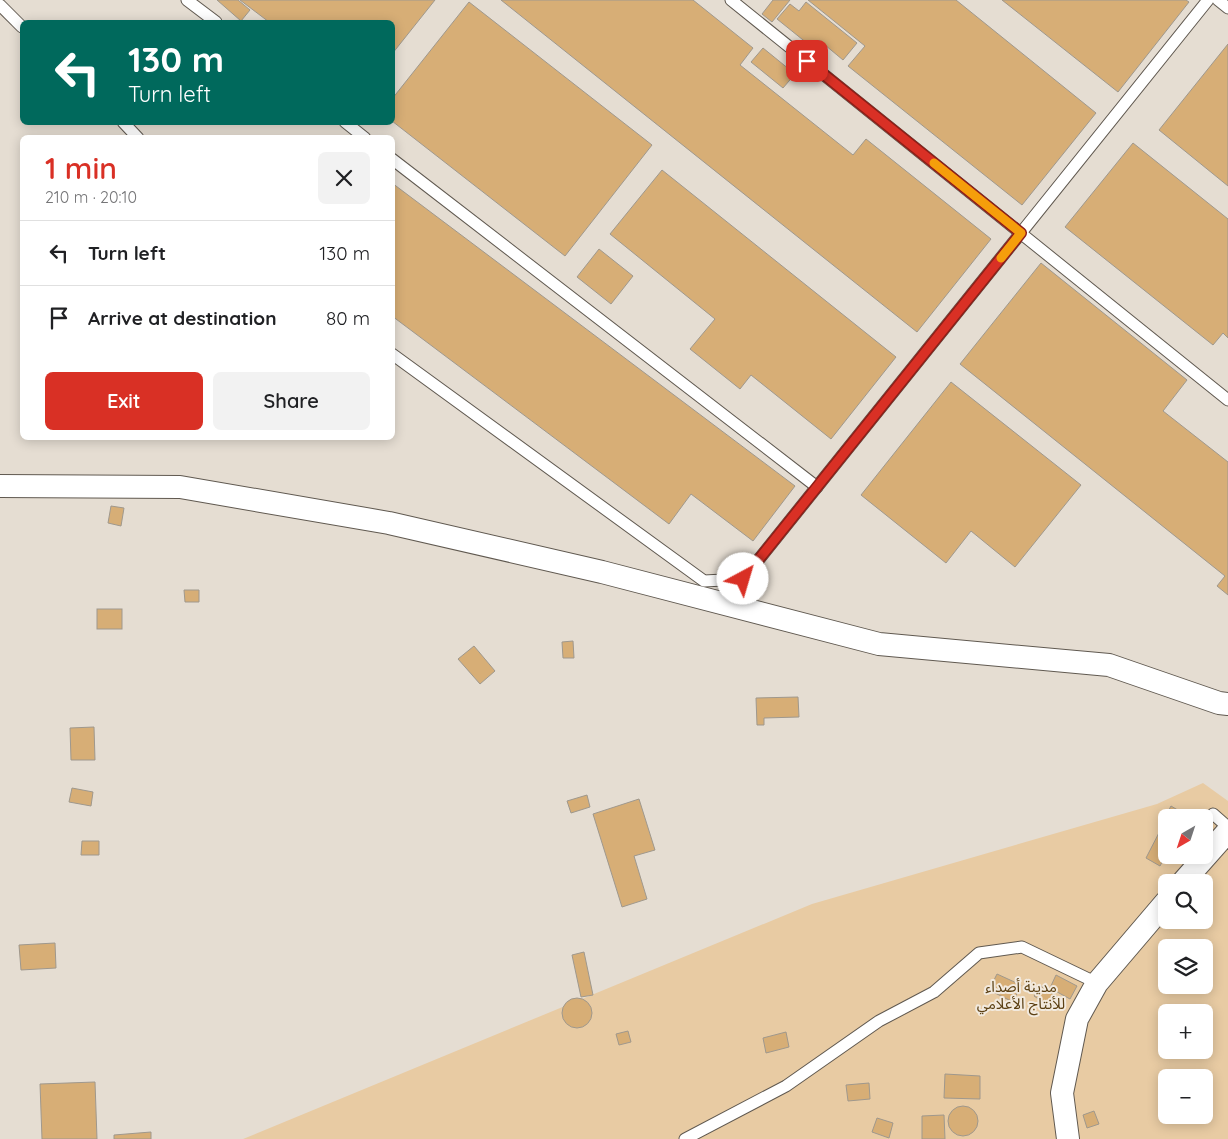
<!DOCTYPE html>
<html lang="en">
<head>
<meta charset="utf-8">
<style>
	:root { --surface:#fff; --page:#f2f2f2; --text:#202124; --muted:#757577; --line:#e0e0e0; --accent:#d93025 }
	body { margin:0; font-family:Quicksand,"Noto Sans Arabic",sans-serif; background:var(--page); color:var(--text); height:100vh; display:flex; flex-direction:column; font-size:19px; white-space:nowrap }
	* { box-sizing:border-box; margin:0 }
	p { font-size:16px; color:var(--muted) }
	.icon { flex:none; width:28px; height:28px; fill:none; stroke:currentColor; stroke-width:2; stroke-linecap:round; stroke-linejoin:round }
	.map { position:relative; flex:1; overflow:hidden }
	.side { position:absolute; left:20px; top:135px; width:375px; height:305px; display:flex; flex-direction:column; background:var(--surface); border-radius:8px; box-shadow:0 2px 12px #0003 }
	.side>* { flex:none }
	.top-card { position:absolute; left:20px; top:20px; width:375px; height:105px; border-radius:8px; box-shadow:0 2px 12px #0003; background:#00695c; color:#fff; overflow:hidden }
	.needle { width:32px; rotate:219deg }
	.tools { position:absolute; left:1158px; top:809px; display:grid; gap:10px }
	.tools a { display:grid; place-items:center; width:55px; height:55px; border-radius:8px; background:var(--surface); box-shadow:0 2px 12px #0003; font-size:25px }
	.pin { position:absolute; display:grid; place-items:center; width:42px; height:42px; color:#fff; margin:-21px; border-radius:10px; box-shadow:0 2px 8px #0006 }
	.me { position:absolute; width:55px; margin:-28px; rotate:39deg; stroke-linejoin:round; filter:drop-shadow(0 0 4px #0008) }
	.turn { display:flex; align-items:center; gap:18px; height:105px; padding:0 25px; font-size:22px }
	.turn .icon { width:65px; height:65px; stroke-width:2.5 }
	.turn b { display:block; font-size:35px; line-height:42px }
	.round { display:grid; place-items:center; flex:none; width:52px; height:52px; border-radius:8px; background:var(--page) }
	.overview { display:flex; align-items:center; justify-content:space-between; height:85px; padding:0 25px }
	h1 { font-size:30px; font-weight:600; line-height:38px; color:var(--accent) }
	.primary-button { display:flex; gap:10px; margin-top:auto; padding:10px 25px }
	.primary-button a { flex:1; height:58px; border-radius:8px; background:var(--accent); color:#fff; font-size:20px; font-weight:600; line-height:58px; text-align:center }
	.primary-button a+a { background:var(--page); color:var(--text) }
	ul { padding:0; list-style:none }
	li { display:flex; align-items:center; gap:15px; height:65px; padding:0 25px; border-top:1px solid var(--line) }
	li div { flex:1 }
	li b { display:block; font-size:19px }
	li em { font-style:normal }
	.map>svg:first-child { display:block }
</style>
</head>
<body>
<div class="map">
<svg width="1228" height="1139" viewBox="0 0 1228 1139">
	<rect width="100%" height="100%" fill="#e5ddd2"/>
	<!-- green -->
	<path fill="#e8cba3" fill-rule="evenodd" d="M1203 783 1228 801V1139H243L812 904 1157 804ZM1166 818H1204V855H1166ZM1166 882H1204V920H1166ZM1166 948H1204V985H1166ZM1166 1012H1204V1050H1166ZM1166 1078H1204V1115H1166Z"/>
	<!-- building -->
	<g fill="#d7ae76" stroke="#9f988d">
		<polygon points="217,0 238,0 250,10 241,21"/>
		<polygon points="240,0 435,0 392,54 392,22 269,22"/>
		<polygon points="501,0 693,0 753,48 740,65 853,155 866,139 991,239 917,332"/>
		<polygon points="773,0 790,0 772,22 762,14"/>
		<polygon points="808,0 956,0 1096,113 1022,205 848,66 865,46"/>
		<polygon points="1002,0 1186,0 1189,2 1118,92"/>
		<polygon points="469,2 652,145 565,256 392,121 392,99"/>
		<polygon points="806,2 857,43 843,60 819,40 813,48 777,19 790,4 799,11"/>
		<polygon points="1228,44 1228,186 1159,130"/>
		<polygon points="763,48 795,74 783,88 751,62"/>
		<polygon points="1133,143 1228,219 1228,338 1223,333 1213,345 1065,227"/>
		<polygon points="662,170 896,357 831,439 751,375 740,389 690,349 715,319 610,234"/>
		<polygon points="392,183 795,486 753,541 691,494 669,524 392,316"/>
		<polygon points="599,249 633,276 611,304 577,277"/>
		<polygon points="1041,263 1187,380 1163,411 1228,462 1228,595 1217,586 1225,576 960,364"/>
		<polygon points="951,382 1081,485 1015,567 971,531 946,563 861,495"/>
		<polygon points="111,506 124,508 121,526 108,523"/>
		<polygon points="184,590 199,590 199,602 185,602"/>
		<rect x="97" y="609" width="25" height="20"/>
		<polygon points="573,641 574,658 563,658 562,642"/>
		<polygon points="474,646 495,671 480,684 458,659"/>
		<polygon points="798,697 799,717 764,718 764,725 757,725 756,698"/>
		<polygon points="94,727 95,760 71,760 70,728"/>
		<polygon points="72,788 93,792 91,806 69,802"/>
		<polygon points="587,795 590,807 571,813 567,801"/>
		<polygon points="639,799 655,850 634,856 647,899 622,907 593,814"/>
		<polygon points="1171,806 1181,812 1178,818 1166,818 1166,820 1164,819"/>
		<polygon points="1163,825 1166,827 1166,854 1160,866 1146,858"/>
		<polygon points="82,841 99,841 99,855 81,855"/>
		<polygon points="55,943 56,968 21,970 19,945"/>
		<polygon points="584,952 593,995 581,997 572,955"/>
		<polygon points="997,974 1021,985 1013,1002 989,990"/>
		<polygon points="1056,975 1077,986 1070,999 1050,988"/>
		<polygon points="1041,986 1059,998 1052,1008 1034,996"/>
		<circle cx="577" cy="1013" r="15"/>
		<polygon points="628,1031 631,1042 619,1045 616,1034"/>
		<polygon points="786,1032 789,1047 766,1053 763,1038"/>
		<polygon points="945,1074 980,1076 980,1099 944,1098"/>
		<polygon points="95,1082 97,1139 42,1139 40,1084"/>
		<polygon points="869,1083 870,1099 848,1101 846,1085"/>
		<circle cx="963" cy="1121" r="15"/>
		<polygon points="1094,1111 1099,1124 1087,1128 1083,1115"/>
		<polygon points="944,1115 945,1139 922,1139 922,1116"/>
		<polygon points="877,1118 893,1123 889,1138 872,1132"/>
		<polygon points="151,1132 151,1139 114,1139 114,1135"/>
	</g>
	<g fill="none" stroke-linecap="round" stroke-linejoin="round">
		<defs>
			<g id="lane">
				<polyline points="187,0 216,22"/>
				<polyline points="731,0 1228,400"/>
				<polyline points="1218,0 1228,8"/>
				<polyline points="0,5 22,27"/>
				<polyline points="123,122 138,138"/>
				<polyline points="345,122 365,138"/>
				<polyline points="392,159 817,487"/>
				<polyline points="392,354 704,581 743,579 1208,0"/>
				<polyline points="1213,814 1228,827"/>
				<polyline points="685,1139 786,1086 879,1021 934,992 979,953 1022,947 1097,983"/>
			</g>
			<g id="street">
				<polyline points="0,486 180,487 389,523 602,572 879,644 1109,665 1219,703 1228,704"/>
				<polyline points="1183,882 1228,831"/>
				<polyline points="1068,1139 1062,1093 1077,1019 1097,983 1166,902"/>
			</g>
		</defs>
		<!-- lane casing -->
		<use href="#lane" stroke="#605950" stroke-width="13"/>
		<!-- street casing -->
		<use href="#street" stroke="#605950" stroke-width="24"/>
		<!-- lane -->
		<use href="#lane" stroke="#fff" stroke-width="11"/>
		<!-- street -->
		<use href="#street" stroke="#fff" stroke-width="22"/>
	</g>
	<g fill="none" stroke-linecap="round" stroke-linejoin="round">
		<defs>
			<polyline id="route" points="743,579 1021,233 807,61"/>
		</defs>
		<!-- route casing -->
		<use href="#route" stroke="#8d1f18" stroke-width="12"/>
		<!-- route -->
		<use href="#route" stroke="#d93025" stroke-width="9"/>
		<!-- slow -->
		<polyline stroke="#f59e0b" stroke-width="9" points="934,163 1021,233 1001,258"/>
	</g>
	<g text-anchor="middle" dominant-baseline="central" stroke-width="4" stroke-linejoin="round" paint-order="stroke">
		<!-- park labels -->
		<g font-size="15" fill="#5c4013" stroke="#f2eadf">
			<text x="1021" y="986">مدينة أصداء<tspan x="1021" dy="17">للأنتاج الأعلامي</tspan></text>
		</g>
	</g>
</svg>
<div class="tools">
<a><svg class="needle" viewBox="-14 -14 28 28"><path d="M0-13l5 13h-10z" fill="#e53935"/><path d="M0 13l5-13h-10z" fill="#757577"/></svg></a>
<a><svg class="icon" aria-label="search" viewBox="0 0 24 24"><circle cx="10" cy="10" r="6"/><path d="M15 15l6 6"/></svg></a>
<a><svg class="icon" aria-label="layers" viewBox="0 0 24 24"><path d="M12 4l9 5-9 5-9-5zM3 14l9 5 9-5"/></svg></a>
<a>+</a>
<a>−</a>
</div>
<div class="pin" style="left:807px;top:61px;background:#d93025"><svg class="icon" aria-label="arrive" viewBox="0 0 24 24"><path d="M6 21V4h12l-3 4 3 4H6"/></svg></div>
<svg class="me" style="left:743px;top:579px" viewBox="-20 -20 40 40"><circle r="19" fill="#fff"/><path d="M0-13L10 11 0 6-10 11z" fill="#d93025"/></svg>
<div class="top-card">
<div class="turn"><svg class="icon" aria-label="left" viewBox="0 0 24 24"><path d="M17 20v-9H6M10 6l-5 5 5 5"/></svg><div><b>130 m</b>Turn left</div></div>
</div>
<section class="side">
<div class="overview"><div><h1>1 min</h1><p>210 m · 20:10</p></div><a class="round"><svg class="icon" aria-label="close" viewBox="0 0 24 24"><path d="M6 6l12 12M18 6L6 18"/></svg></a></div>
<ul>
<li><svg class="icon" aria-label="left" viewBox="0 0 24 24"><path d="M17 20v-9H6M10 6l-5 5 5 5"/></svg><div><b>Turn left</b></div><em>130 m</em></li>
<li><svg class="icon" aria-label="arrive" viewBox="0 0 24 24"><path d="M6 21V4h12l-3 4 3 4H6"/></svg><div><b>Arrive at destination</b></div><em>80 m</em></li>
</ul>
<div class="primary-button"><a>Exit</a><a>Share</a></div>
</section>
</div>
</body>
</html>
